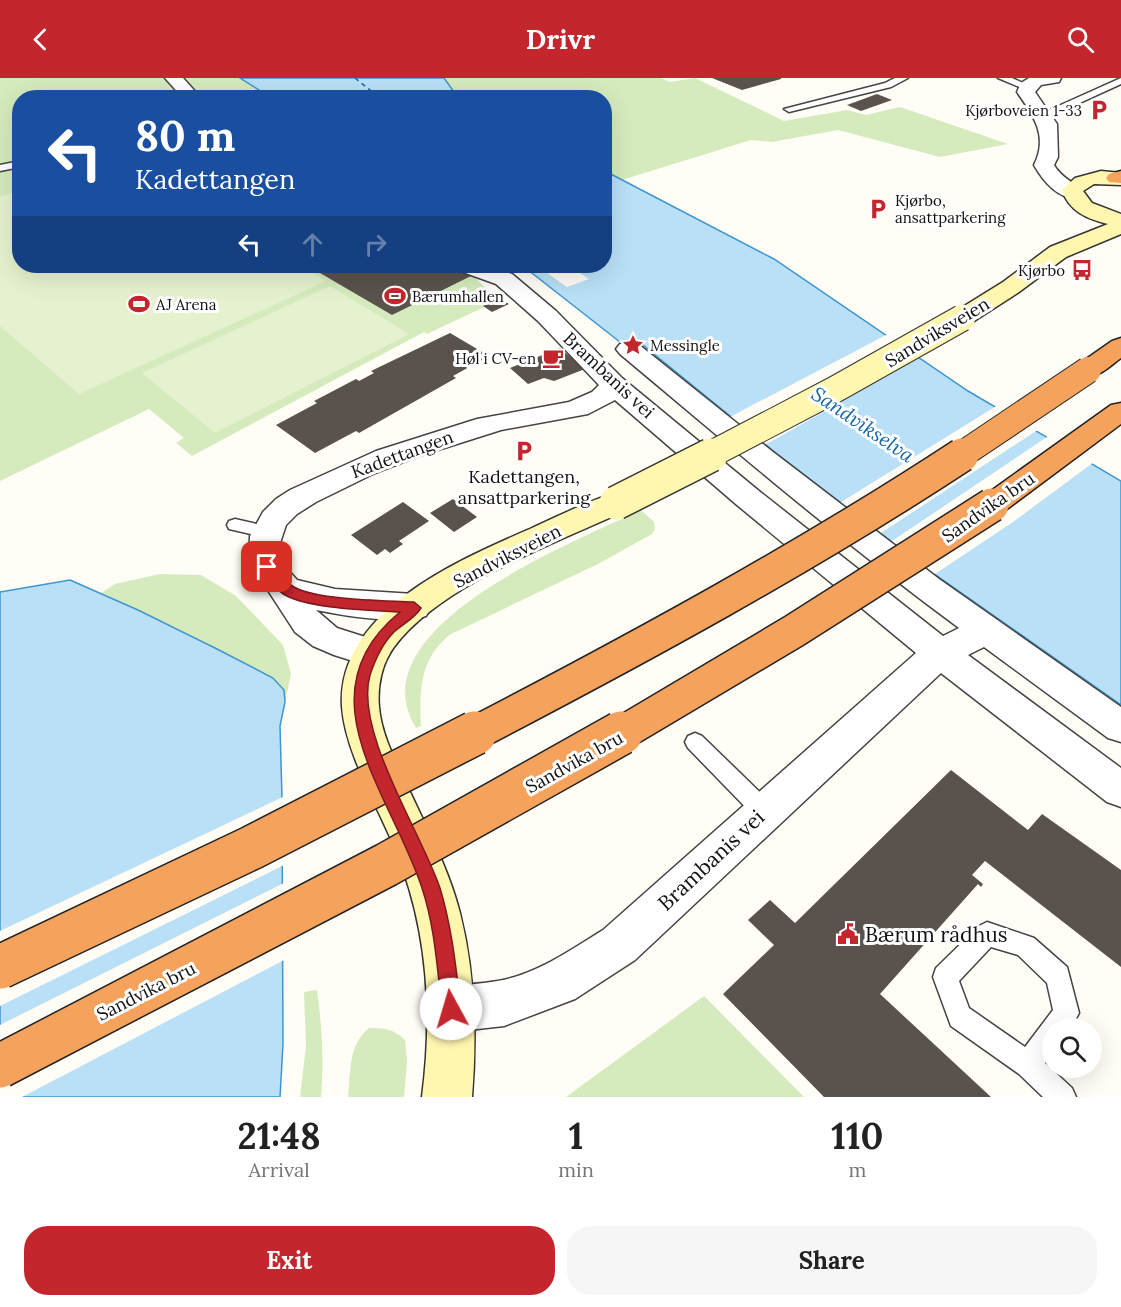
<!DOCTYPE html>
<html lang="en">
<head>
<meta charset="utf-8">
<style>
	:root { --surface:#fff; --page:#f6f6f6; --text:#222; --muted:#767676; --accent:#c4262e }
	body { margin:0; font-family:Lora,serif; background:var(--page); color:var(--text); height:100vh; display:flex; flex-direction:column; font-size:22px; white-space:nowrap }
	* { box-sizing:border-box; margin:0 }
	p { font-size:20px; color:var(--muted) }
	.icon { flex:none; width:33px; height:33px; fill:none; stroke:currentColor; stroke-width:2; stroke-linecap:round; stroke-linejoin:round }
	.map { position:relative; height:1019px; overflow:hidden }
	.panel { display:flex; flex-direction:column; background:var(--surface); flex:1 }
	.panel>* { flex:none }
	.top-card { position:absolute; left:12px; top:12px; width:600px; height:183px; border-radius:24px; box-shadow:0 6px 24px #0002; background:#1a4fa0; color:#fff; overflow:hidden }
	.tools { position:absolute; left:1042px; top:940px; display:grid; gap:12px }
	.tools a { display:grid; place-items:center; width:60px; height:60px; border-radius:50%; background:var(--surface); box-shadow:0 6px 24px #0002; font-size:30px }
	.pin { position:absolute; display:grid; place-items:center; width:51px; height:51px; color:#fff; margin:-26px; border-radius:12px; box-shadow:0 3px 9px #0006 }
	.me { position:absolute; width:66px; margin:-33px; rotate:354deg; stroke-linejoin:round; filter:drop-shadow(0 0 4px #0008) }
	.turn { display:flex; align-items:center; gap:21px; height:126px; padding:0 24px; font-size:27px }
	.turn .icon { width:78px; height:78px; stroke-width:2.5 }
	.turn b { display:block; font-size:42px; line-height:51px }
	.lanes { display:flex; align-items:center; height:57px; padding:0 24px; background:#0003; justify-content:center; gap:30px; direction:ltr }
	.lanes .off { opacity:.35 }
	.eta { display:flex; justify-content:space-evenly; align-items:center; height:102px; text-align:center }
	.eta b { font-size:36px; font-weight:800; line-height:42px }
	.action { display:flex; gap:12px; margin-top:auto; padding:12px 24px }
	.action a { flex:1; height:69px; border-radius:24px; background:var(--accent); color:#fff; font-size:24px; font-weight:800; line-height:69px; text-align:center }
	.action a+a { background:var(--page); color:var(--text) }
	header { display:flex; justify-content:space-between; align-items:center; height:78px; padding:0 24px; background:var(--accent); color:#fff; font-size:27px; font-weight:800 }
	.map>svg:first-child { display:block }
</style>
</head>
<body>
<header><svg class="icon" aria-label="back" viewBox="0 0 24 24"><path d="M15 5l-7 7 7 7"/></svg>Drivr<svg class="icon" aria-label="search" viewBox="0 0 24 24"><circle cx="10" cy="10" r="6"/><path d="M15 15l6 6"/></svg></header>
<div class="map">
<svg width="1121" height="1019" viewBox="0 0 1121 1019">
	<rect width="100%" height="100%" fill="#fffdf5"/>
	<!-- green -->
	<g fill="#d5ebbd">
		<polygon points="0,0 240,0 270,19 20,20 20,188 497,188 473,198 499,222 427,256 424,254 192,378 176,365 184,360 149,331 0,403"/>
		<polygon points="444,0 661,0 670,4 695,0 784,43 847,32 866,37 900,29 1008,66 940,79 838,52 772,64 751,62 622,102 605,93 604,20 464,19 454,14"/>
		<path d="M641 432 654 444 655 451 652 456 598 486 451 556C420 579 419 613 421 648L416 650C354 549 577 463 641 432Z"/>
		<polygon points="160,496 201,497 236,518 283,567 291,596 285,624 284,612 273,600 177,550 101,515 115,506"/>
		<path d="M317 912C322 948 324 982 321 1019H300L306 968 304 914Z"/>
		<polygon points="704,918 804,1019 566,1019"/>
		<path d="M369 950C385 950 393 951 405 962L407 983 404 1019H348C351 994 348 967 369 950Z"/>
	</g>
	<!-- pitch -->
	<g fill="#e6f2cf">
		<polygon points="19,112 20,188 300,188 326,203 79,316 0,248 0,119"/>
		<polygon points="330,208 409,256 215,355 142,295"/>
	</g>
	<!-- water -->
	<g fill="#b9e0f7" stroke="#3f96cf" stroke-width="1.5">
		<polygon points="240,0 444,0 454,14 464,19 270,19"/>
		<polygon points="605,93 774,181 968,313 1121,403 1121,627 923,488 773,373 638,263 625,268 523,188 604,188"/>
		<polygon points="70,502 138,532 217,571 273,600 284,612 285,624 280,648 282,720 283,966 280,1019 0,1019 0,514"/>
	</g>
	<!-- pier -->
	<g fill="#fffdf5">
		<polygon points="537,188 569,188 589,201 567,209"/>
		<polygon points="888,256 921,279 772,363 762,368 728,340"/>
		<polygon points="998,327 1039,351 878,457 838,426"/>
		<polygon points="1050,357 1094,384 1013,444 932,498 889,465"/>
		<polygon points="285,718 286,786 0,928 0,853"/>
		<polygon points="286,804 286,881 22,1019 0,1019 0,947"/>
	</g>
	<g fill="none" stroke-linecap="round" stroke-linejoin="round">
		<!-- ferry -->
		<g stroke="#1768a6" stroke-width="1.5" stroke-dasharray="4.5 4" stroke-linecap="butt">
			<polyline points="355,0 380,20"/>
			<polyline points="575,192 584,188"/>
		</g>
	</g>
	<!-- building -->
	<g fill="#5a524d">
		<polygon points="712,0 781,0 781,1 742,12"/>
		<polygon points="877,16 892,22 861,33 847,27"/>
		<polygon points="308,188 451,188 471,198 392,237"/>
		<polygon points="499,220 509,226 492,234 483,228"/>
		<polygon points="450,255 489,278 453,298 456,300 359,355 356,353 315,375 276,347 317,325 314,323 356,301 359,303 374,295 371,293"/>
		<polygon points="560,270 585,291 554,303 544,300 528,306 510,290"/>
		<polygon points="453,421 477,439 454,454 430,435"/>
		<polygon points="403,424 429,443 399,463 403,466 390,475 385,471 377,477 351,457"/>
		<polygon points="951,692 1028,752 1042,736 1121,792 1121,889 985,783 972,797 983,806 981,809 978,806 880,916 991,1019 824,1019 723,916 774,867 748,842 770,822 795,845"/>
	</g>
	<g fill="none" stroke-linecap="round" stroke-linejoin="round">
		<defs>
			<g id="lane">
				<polygon points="895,0 908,0 891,9 789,34 784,31 885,5"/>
				<polygon points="998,0 1012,0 1032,9 1024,11"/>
				<polygon points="1121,0 1121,6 1060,34 1041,38 1036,35 1054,30"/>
				<polygon points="20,83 20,89 0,93 0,87"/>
				<polygon points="235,441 274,450 277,454 274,458 268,460 229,451 227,447 229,443"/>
				<polygon points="695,655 702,658 772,726 775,733 772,740 764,743 756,740 688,670 685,664 688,658"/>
				<path d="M987 844 1034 860 1067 889 1079 935 1070 951H1053V975L1045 985 1072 1010 1076 1019H1043L1019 996 951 948 933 899 936 890 979 848ZM991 869 1018 877 1047 905 1053 932 1025 969 969 930 959 903Z"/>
			</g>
			<g id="street">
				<polygon points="165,0 183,0 201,20 183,20"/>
				<path d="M1029 0H1061L1059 4 1041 7 1035 14 1057 46 1058 79 1054 87C1061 100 1075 104 1083 115L1080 119C1060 124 1043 103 1034 87 1049 58 1033 37 1017 14L1021 5Z"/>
				<path d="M457 188H488L512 196 556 233 622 300 759 413 943 558 959 550C842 464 731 369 620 276L616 271 620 266 629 263 638 266 773 374 939 501 1121 629V664L1108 660 984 569 968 577 1121 690V729L1107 724 941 595 635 882 575 921 504 948 451 954 435 947 428 931 435 915C457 905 480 907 503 902 540 894 572 871 603 852L916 575 737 427 615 322 588 336 501 352 419 378 375 395 316 424 297 436 286 447 280 465V477L282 485 297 502 335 511 414 516 426 520 431 529 426 538C397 547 346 538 316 532L337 550 384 565 390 575 384 585 372 589 334 577 313 568 295 554 249 483 250 458 263 434 276 421 290 412 376 373 477 341 569 324 592 314 599 307 538 243 496 206 460 193Z"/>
			</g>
			<g id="secondary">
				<path d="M1101 93 1121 95V107L1094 106 1083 113 1092 125 1121 136V156L1066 179 1019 214 971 245 962 247 953 245 950 240 953 235 1003 204 1050 169 1108 146C1087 141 1069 133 1062 112L1075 100Z"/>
				<path d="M616 415 627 418 631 425 627 432C556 465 441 506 394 569 382 585 377 608 379 629 381 654 393 678 404 701 424 745 448 788 460 835 475 895 477 957 472 1019H422C433 935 428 852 396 773 379 731 345 674 342 629 336 533 461 481 532 450 559 438 587 423 616 415Z"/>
			</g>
			<g id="highway">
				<polygon points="1121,93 1121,105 1109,104 1106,100 1109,96"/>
				<path d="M1121 260V280C1107 290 1097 302 1079 298L1075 292 1079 286 1112 263Z"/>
				<polygon points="1121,325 1121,346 1003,434 992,437 981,434 977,427 981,420 1111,327"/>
			</g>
		</defs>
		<!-- lane casing -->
		<use href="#lane" stroke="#444" stroke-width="3"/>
		<!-- street casing -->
		<use href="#street" stroke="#444" stroke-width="3"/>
		<!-- secondary casing -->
		<use href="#secondary" stroke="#333" stroke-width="3"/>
		<!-- highway casing -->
		<use href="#highway" stroke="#222" stroke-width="3"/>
		<!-- lane -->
		<use href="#lane" fill="#fff" fill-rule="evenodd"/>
		<!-- street -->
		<use href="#street" fill="#fff" fill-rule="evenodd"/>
		<!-- secondary -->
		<use href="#secondary" fill="#fff6b0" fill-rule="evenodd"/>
		<!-- highway -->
		<use href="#highway" fill="#f5a25d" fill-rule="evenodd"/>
		<defs>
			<polyline id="secondary-bridge-far1" points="708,378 834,312 962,240"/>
			<polyline id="secondary-bridge" points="616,425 711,377"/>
			<polyline id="highway-bridge-far2" points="960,378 1088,292"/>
			<g id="highway-bridge-far1">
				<path d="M472 657C639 570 805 480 962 377"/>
				<polyline points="619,657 794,553 992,427"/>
			</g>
			<g id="highway-bridge">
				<polyline points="0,889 251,770 475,655"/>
				<polyline points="0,988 386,787 621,655"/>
			</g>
		</defs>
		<!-- secondary-bridge-far1 casing -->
		<use href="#secondary-bridge-far1" stroke="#333" stroke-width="28" stroke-linecap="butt"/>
		<!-- secondary-bridge casing -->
		<use href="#secondary-bridge" stroke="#333" stroke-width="36" stroke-linecap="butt"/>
		<!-- highway-bridge-far2 casing -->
		<use href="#highway-bridge-far2" stroke="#222" stroke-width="28" stroke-linecap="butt"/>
		<!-- highway-bridge-far1 casing -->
		<use href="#highway-bridge-far1" stroke="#222" stroke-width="36" stroke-linecap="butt"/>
		<!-- highway-bridge casing -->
		<use href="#highway-bridge" stroke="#222" stroke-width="46" stroke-linecap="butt"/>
		<!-- secondary-bridge-far1 -->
		<use href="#secondary-bridge-far1" stroke="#fff6b0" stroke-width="26"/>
		<!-- secondary-bridge -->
		<use href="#secondary-bridge" stroke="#fff6b0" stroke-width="33"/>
		<!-- highway-bridge-far2 -->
		<use href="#highway-bridge-far2" stroke="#f5a25d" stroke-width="26"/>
		<!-- highway-bridge-far1 -->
		<use href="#highway-bridge-far1" stroke="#f5a25d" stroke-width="33"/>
		<!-- highway-bridge -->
		<use href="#highway-bridge" stroke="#f5a25d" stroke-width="43"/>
	</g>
	<!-- route -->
	<path fill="#c4262e" stroke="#7f191e" stroke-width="1.5" d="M267 484 272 485C278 493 286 504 294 509 315 522 388 523 414 524L421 530C415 540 403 546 394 554 383 565 375 582 370 597 354 653 421 754 440 810 452 850 456 890 461 931L458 938 451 940 445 938 442 931C437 890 435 849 422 810 392 717 299 616 400 534 369 532 311 531 285 517 276 512 266 497 260 489Z"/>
	<!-- icons -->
	<defs>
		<symbol id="parking-bare" viewBox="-9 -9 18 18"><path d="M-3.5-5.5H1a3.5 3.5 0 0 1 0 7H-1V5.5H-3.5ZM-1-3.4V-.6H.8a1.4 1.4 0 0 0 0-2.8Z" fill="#c4262e" stroke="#fff" stroke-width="2.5" paint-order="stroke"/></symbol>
		<symbol id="bus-bare" viewBox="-9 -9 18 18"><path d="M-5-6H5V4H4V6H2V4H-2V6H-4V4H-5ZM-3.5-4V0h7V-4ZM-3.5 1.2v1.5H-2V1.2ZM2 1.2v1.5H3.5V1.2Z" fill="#c4262e" stroke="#fff" stroke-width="2.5" paint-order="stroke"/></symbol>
		<symbol id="stadium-bare" viewBox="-9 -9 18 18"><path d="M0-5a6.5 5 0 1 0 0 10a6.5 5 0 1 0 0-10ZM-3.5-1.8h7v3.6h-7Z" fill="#c4262e" stroke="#fff" stroke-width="2.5" paint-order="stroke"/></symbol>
		<symbol id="sight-bare" viewBox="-9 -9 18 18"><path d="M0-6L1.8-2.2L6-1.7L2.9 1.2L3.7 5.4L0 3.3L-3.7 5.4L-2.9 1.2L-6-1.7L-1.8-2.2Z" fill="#c4262e" stroke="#fff" stroke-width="2.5" paint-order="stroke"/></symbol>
		<symbol id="cafe-bare" viewBox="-9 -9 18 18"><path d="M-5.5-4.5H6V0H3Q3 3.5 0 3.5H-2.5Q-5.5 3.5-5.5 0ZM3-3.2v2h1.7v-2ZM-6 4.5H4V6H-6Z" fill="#c4262e" stroke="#fff" stroke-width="2.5" paint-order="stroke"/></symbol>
		<symbol id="civic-bare" viewBox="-9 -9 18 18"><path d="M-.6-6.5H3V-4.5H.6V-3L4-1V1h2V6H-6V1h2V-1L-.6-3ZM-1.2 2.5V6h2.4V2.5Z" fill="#c4262e" stroke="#fff" stroke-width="2.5" paint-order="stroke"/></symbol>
	</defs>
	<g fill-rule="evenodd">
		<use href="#parking-bare" x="1084" y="17" width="30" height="30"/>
		<use href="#parking-bare" x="863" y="116" width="30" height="30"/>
		<use href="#bus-bare" x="1067" y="177" width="30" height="30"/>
		<use href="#stadium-bare" x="380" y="203" width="30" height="30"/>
		<use href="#stadium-bare" x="124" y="211" width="30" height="30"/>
		<use href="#sight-bare" x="618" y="252" width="30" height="30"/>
		<use href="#cafe-bare" x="538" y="265" width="30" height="30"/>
		<use href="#parking-bare" x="509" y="358" width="30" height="30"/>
		<use href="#civic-bare" x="833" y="841" width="30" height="30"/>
	</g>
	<g text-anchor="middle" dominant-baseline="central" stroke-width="6" stroke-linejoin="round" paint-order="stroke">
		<!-- far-poi labels -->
		<g font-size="15" fill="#111" stroke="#fff" text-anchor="start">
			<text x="1082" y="32" text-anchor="end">Kjørboveien 1-33</text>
			<text x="895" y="122">Kjørbo,<tspan x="895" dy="17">ansattparkering</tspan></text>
			<text x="1065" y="192" text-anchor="end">Kjørbo</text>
			<text x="412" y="218">Bærumhallen</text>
			<text x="156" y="226">AJ Arena</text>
			<text x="650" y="267">Messingle</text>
			<text x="536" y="280" text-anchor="end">Høl i CV-en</text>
		</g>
		<!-- street labels -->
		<g font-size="18" fill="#111" stroke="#fff">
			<text transform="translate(937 254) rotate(-31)">Sandviksveien</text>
			<text transform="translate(609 297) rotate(43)">Brambanis vei</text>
			<text transform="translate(402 376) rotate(-20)">Kadettangen</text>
			<text transform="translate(988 429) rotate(-35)">Sandvika bru</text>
			<text transform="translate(507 478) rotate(-27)">Sandviksveien</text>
			<text transform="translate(574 684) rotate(-29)">Sandvika bru</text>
			<text transform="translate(146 913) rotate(-27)">Sandvika bru</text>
		</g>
		<!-- poi labels -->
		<g font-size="18" fill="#111" stroke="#fff">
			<text x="524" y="398">Kadettangen,<tspan x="524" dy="21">ansattparkering</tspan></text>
		</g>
		<!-- water labels -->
		<g font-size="20" font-style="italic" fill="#1768a6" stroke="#fff">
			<text transform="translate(863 346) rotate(34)">Sandvikselva</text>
		</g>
		<!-- near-street labels -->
		<g font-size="21" fill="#111" stroke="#fff">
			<text transform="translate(711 782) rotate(-43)">Brambanis vei</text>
		</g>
		<!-- near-poi labels -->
		<g font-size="21" fill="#111" stroke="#fff" text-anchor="start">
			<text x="865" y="856">Bærum rådhus</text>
		</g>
	</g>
</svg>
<div class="tools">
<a><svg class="icon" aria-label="search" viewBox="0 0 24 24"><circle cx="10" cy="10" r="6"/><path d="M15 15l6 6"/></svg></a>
</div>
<div class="pin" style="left:267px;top:489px;background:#d93025"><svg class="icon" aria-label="arrive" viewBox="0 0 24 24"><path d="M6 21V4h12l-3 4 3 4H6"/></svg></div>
<svg class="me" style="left:451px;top:931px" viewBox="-20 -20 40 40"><circle r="19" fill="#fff"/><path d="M0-13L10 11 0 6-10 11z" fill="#c4262e"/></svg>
<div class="top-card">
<div class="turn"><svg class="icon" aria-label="left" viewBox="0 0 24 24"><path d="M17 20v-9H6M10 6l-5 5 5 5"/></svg><div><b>80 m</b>Kadettangen</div></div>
<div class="lanes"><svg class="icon" aria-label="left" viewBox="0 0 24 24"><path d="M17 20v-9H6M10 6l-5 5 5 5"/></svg><svg class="icon off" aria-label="ahead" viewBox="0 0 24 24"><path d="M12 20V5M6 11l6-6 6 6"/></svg><svg class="icon off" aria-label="right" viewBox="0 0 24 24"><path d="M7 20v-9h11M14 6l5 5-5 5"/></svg></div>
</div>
</div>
<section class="panel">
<div class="eta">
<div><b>21:48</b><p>Arrival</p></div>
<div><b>1</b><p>min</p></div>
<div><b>110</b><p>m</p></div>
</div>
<div class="action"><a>Exit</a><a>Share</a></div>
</section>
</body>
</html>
